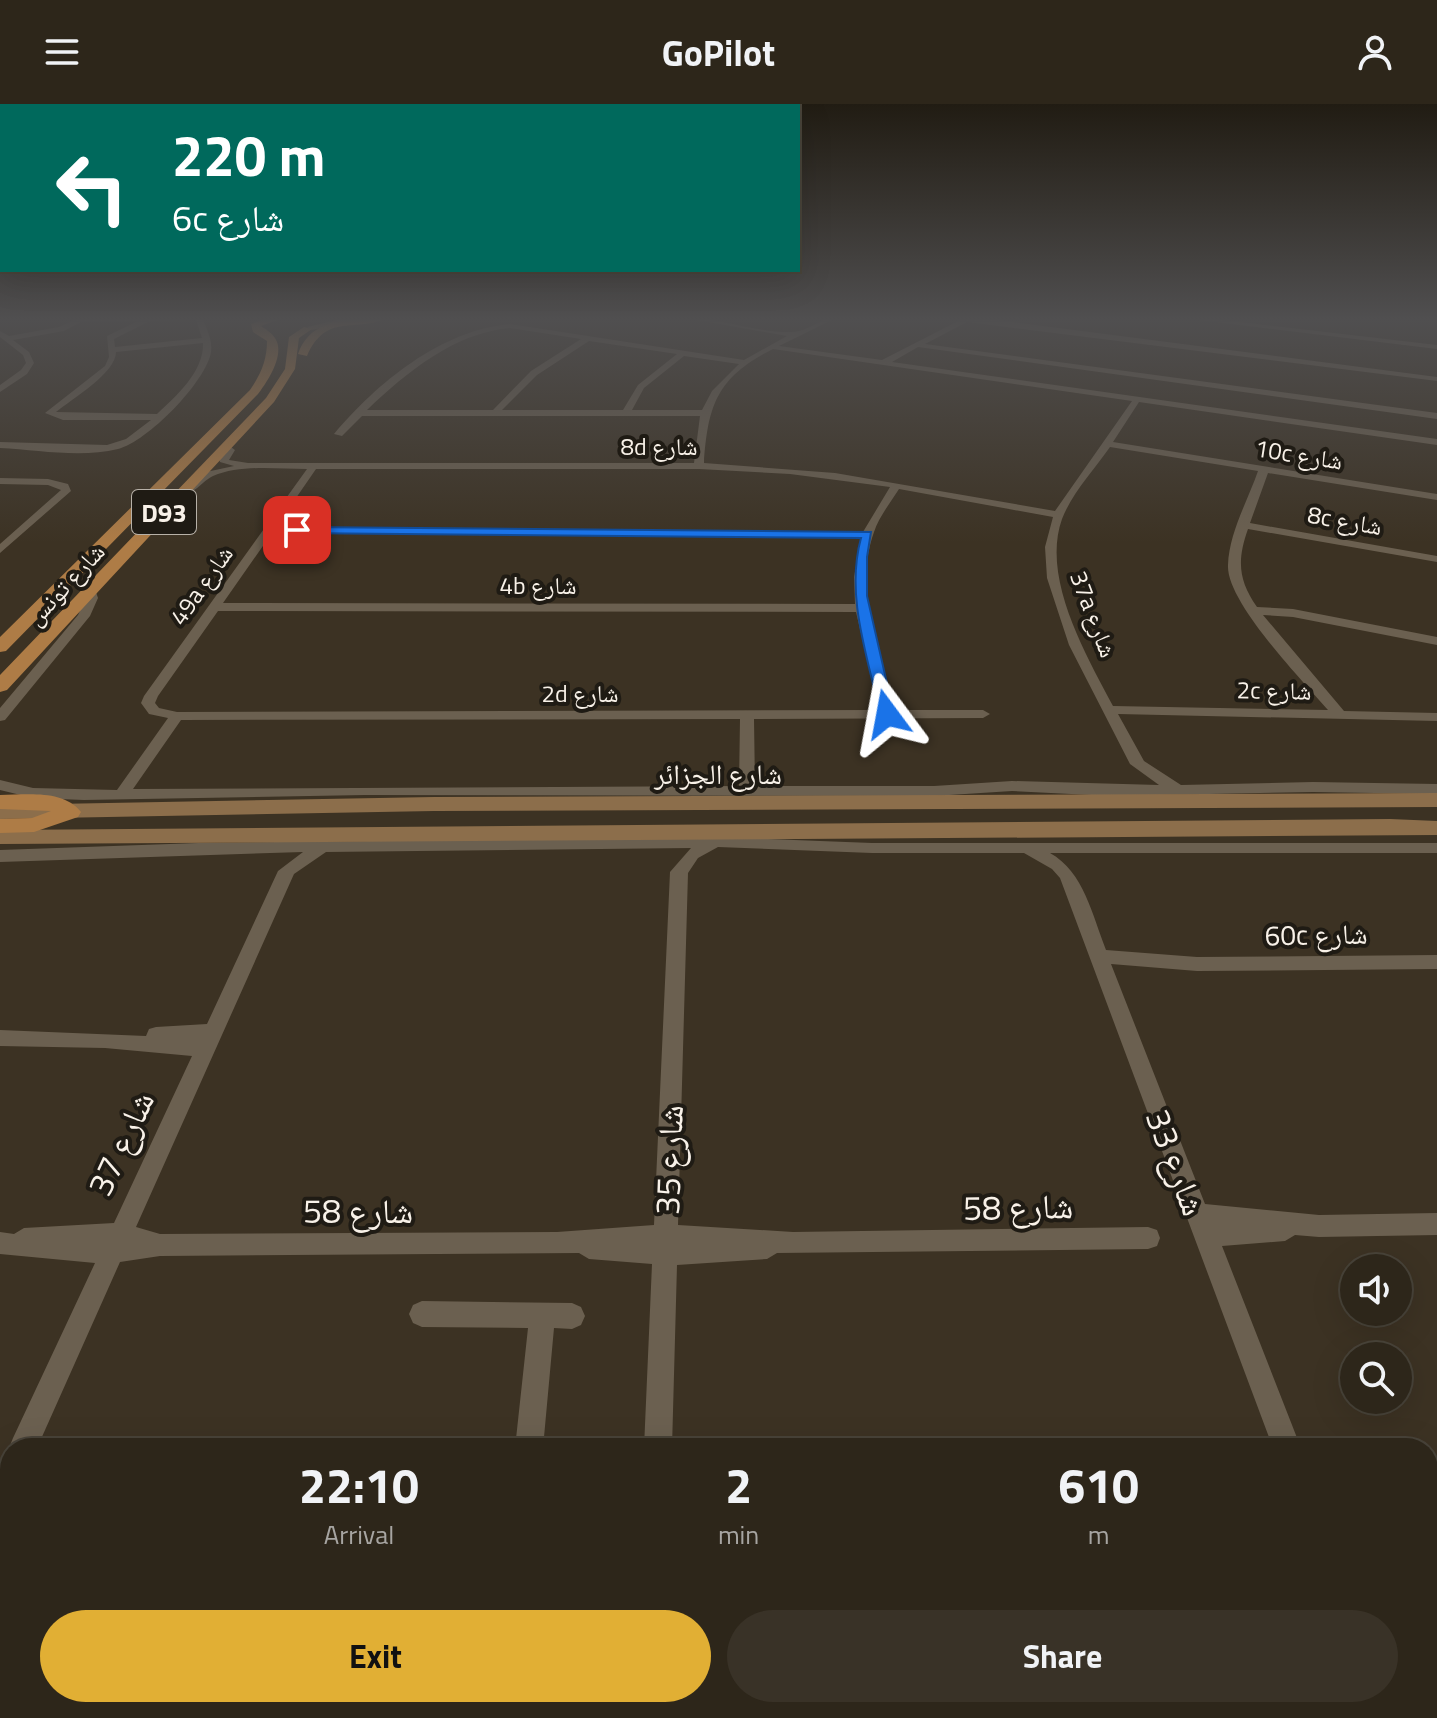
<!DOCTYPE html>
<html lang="en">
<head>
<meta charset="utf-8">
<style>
	:root { --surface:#2d261a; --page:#393227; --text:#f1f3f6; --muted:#a7a5a2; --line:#484339; --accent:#e1af34 }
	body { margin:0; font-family:"Titillium Web","Noto Naskh Arabic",sans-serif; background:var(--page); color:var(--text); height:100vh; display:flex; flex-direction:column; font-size:30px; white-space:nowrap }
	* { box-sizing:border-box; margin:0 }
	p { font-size:26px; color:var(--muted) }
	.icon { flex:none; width:44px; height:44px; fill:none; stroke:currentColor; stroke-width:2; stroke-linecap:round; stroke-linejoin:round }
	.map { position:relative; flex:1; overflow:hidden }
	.sheet { position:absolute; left:0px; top:1334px; width:1438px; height:280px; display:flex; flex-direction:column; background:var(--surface); border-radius:32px 32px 0 0; box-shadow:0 8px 32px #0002,0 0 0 2px var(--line) }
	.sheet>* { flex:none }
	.hud { position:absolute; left:0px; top:0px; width:800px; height:168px; box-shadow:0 8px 32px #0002,0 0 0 2px var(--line); background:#00695c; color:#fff; overflow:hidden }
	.buttons { position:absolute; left:1340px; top:1150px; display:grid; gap:16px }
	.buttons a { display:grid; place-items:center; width:72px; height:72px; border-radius:50%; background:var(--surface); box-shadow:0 8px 32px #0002,0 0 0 2px var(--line); font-size:40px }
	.pin { position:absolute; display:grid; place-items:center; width:68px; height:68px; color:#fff; margin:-34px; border-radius:16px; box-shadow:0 4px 12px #0006 }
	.me { position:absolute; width:88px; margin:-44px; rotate:347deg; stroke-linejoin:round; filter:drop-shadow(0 0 6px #0008) }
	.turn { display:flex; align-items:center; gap:28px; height:168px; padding:0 40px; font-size:36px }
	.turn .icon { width:104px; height:104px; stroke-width:2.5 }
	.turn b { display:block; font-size:56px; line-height:68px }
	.eta { display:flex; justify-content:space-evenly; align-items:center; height:136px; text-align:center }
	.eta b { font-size:48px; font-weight:700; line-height:56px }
	.cta { display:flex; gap:16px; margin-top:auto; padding:16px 40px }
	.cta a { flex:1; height:92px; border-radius:48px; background:var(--accent); color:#111; font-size:32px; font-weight:700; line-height:92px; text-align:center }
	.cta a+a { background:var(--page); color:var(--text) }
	header { display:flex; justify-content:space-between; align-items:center; height:104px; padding:0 40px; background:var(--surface); font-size:36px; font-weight:700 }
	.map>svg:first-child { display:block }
</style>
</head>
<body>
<header><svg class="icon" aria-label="menu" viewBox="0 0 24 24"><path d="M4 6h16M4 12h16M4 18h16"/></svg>GoPilot<svg class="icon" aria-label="person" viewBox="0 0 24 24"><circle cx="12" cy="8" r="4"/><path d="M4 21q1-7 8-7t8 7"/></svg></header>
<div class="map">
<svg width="1437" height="1614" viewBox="0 0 1437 1614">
	<rect width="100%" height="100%" fill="#3c3223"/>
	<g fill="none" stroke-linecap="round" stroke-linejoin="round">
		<!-- street -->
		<g fill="#6b6050" fill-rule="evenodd">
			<path d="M80 213H202C206 224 213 236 211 248 206 278 147 338 118 345 81 354 38 346 0 344V338L107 341 126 335 151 316H63L45 309 105 262 109 253 107 232 138 217 81 218 64 227 13 236 29 248 34 259 27 270 0 288V281L21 266 26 259 23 251 0 233V227L9 232 59 223ZM196 216 202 234 115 243 114 235 150 217ZM203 239C204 268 176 292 157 310L56 308C72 295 116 269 116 248Z"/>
			<path d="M680 213C717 213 756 229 792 228 808 228 821 213 838 213L779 242 882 256 966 213H974L1437 273V277L967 218 925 240 1437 309V315L918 243 892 258 1437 335V341L1139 298 1113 338 1437 390V396L1268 369 1250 419 1437 452V458L1248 425C1237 456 1238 476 1257 503L1293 505 1437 533V541L1293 513 1263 511 1344 607 1437 609V617L1118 610 1144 657 1181 681 1313 678 1437 680V690L1313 688 1111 692 1012 687 934 692 365 691 84 696 33 694 0 686V676L33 684 117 686 168 614 149 610 141 599 144 592 307 365C277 365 241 360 213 372 202 377 195 391 181 390V386L206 368 234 362 220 358 219 353 224 347 222 341H228L235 346 229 356 248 359H694L700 312H362L342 332 334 330C377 279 441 226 510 220L744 256 787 232ZM510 224 581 235 531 267 493 306H367C407 268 454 229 510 224ZM589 237 677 250 638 281 623 306H502L537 271ZM773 245 1132 297 1055 407 835 369 704 359C708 301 717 273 773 245ZM684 252 739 260 712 287 702 306H632L644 284ZM1110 343 1258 367C1248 396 1229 429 1228 461 1226 498 1303 577 1328 606L1113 602C1086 551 1041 474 1062 415 1072 389 1094 366 1110 343ZM316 365H699L790 370 890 383 863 428 276 423ZM899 385 1053 413 1045 443 1047 474 1069 541 1130 660 1159 681 1012 677 934 682H755L754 615 983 614 990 610 983 606H893C878 548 853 487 874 428 879 413 890 399 899 385ZM272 429 861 434 854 473 855 500 223 499ZM218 507 856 508 879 606 177 608 159 604 155 599 158 592ZM740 615 739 682 133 685 181 616Z"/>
			<polygon points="1174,213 1196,213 1437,241 1437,245"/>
			<polygon points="1430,213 1437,213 1437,215 1431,214"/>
			<polygon points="0,374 48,375 68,380 71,387 0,449 0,440 61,386 48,381 0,380"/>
			<polygon points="86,482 94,482 98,494 90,512 5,616 0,617 0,604 78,511 86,494"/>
			<path d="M716 733 872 739H1437V749H1050C1084 768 1092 811 1106 846L1197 853 1437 851V865L1197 867 1111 860 1205 1100 1319 1111 1437 1109V1131L1319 1133 1295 1131 1285 1137 1222 1142 1301 1344H1273L1060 774 1052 765 1024 749H872L718 743 698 754 688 769 678 1121 793 1128 1148 1123 1157 1126 1160 1134 1157 1142 1148 1145 777 1149 767 1155 677 1161 672 1344H644L652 1160 589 1155 579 1149 160 1152 120 1158 37 1344H10V1346L9 1344 13 1334 95 1159 0 1150V1128L14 1130 24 1124 114 1119 192 952 105 944 0 942V926L146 932 149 925 156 923 207 920 278 767 303 748 0 758V746L198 739ZM691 744 670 768 654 1121 557 1128 160 1130 136 1123 294 770 326 748Z"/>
			<polygon points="422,1197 572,1199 581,1203 585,1212 581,1221 572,1225 554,1224 543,1344 515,1344 528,1224 422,1223 413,1219 409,1210 413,1201"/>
			<polygon points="10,1360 10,1457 0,1458 0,1364"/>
			<polygon points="1428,1520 1437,1520 1437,1575 1428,1576"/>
			<polygon points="633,1604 665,1604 664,1614 632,1614"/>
			<polygon points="1370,1604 1402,1604 1406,1614 1374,1614"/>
		</g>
		<!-- secondary -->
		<g fill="#8c6e4b" fill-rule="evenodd">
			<polygon points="350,213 370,213 312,226 307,223"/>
			<polygon points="1437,689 1437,703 434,707 0,715 0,701 434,693"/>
			<polygon points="1390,715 1437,717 1437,731 0,740 0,726"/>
		</g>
		<!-- primary -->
		<g fill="#ae7c46" fill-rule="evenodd">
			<path d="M270 213H286L261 222C264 224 272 229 275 234 286 250 267 278 258 290L6 547 0 548V533L250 286C261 270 267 256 267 237L253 228 251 220Z"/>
			<path d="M362 213H389C356 230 327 207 307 252L298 250C308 221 334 217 362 213Z"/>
			<polygon points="304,223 312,225 299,234 295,265 274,298 7,586 0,588 0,571 266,294 285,265 289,233"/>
			<path d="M0 691C26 691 63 685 81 708L78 713 34 728 0 729V715L32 714 51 707 0 705Z"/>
		</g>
	</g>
	<!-- sky -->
	<linearGradient id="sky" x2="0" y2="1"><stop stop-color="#211c13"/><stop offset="0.49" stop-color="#504f50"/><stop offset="1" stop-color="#504f50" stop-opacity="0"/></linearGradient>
	<rect width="1437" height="439" fill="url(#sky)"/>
	<!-- route -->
	<path fill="#1a73e8" stroke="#114b97" stroke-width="2" d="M297 423 871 428 867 453V492L894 610 887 615 880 610C868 553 845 492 861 434L293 429V424Z"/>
	<g text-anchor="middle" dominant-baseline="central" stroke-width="8" stroke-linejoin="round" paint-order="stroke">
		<!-- far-street labels -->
		<g font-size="24" fill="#f8f1e8" stroke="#1f1b14">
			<text x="659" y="342">8d شارع</text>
			<text transform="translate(1299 350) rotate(9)">10c شارع</text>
			<text transform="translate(1345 416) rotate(10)">8c شارع</text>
			<text transform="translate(65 480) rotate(-47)">شارع تونس</text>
			<text transform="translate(201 481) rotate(-55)">49a شارع</text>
			<text x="538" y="481">4b شارع</text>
			<text transform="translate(1094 510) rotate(69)">37a شارع</text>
			<text transform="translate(1274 586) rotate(1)">2c شارع</text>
			<text x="580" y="589">2d شارع</text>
		</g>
		<!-- shield labels -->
		<rect fill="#1f1b14" stroke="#b7b1a8" stroke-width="2" x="132" y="386" width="64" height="44" rx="6"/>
		<g font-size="26" font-weight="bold" fill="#f8f1e8">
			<text x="164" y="408">D93</text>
		</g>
		<!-- street labels -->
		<g font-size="28" fill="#f8f1e8" stroke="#1f1b14">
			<text x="718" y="669">شارع الجزائر</text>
			<text transform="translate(1316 830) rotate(-1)">60c شارع</text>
		</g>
		<!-- near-street labels -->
		<g font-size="34" fill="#f8f1e8" stroke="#1f1b14">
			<text transform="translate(120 1039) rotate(-65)">شارع 37</text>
			<text transform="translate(668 1056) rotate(-88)">شارع 35</text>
			<text transform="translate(1177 1058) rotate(69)">شارع 33</text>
			<text transform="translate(1018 1102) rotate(-1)">شارع 58</text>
			<text x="358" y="1106">شارع 58</text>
		</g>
	</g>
</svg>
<div class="buttons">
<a><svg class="icon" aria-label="sound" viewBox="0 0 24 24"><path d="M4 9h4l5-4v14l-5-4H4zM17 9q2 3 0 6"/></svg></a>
<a><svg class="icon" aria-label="search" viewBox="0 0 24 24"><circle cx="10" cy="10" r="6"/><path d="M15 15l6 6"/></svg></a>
</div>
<div class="pin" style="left:297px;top:426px;background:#d93025"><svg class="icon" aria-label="arrive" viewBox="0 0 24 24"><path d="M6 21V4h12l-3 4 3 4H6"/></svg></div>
<svg class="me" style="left:887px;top:610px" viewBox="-20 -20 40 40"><path d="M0-17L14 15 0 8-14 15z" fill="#1a73e8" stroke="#fff" stroke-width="4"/></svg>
<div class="hud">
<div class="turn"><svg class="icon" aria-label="left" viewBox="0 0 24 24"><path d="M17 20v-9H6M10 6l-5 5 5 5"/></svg><div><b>220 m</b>6c شارع</div></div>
</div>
<section class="sheet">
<div class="eta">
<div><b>22:10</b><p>Arrival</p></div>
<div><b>2</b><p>min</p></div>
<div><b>610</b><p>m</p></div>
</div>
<div class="cta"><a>Exit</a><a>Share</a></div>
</section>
</div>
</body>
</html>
